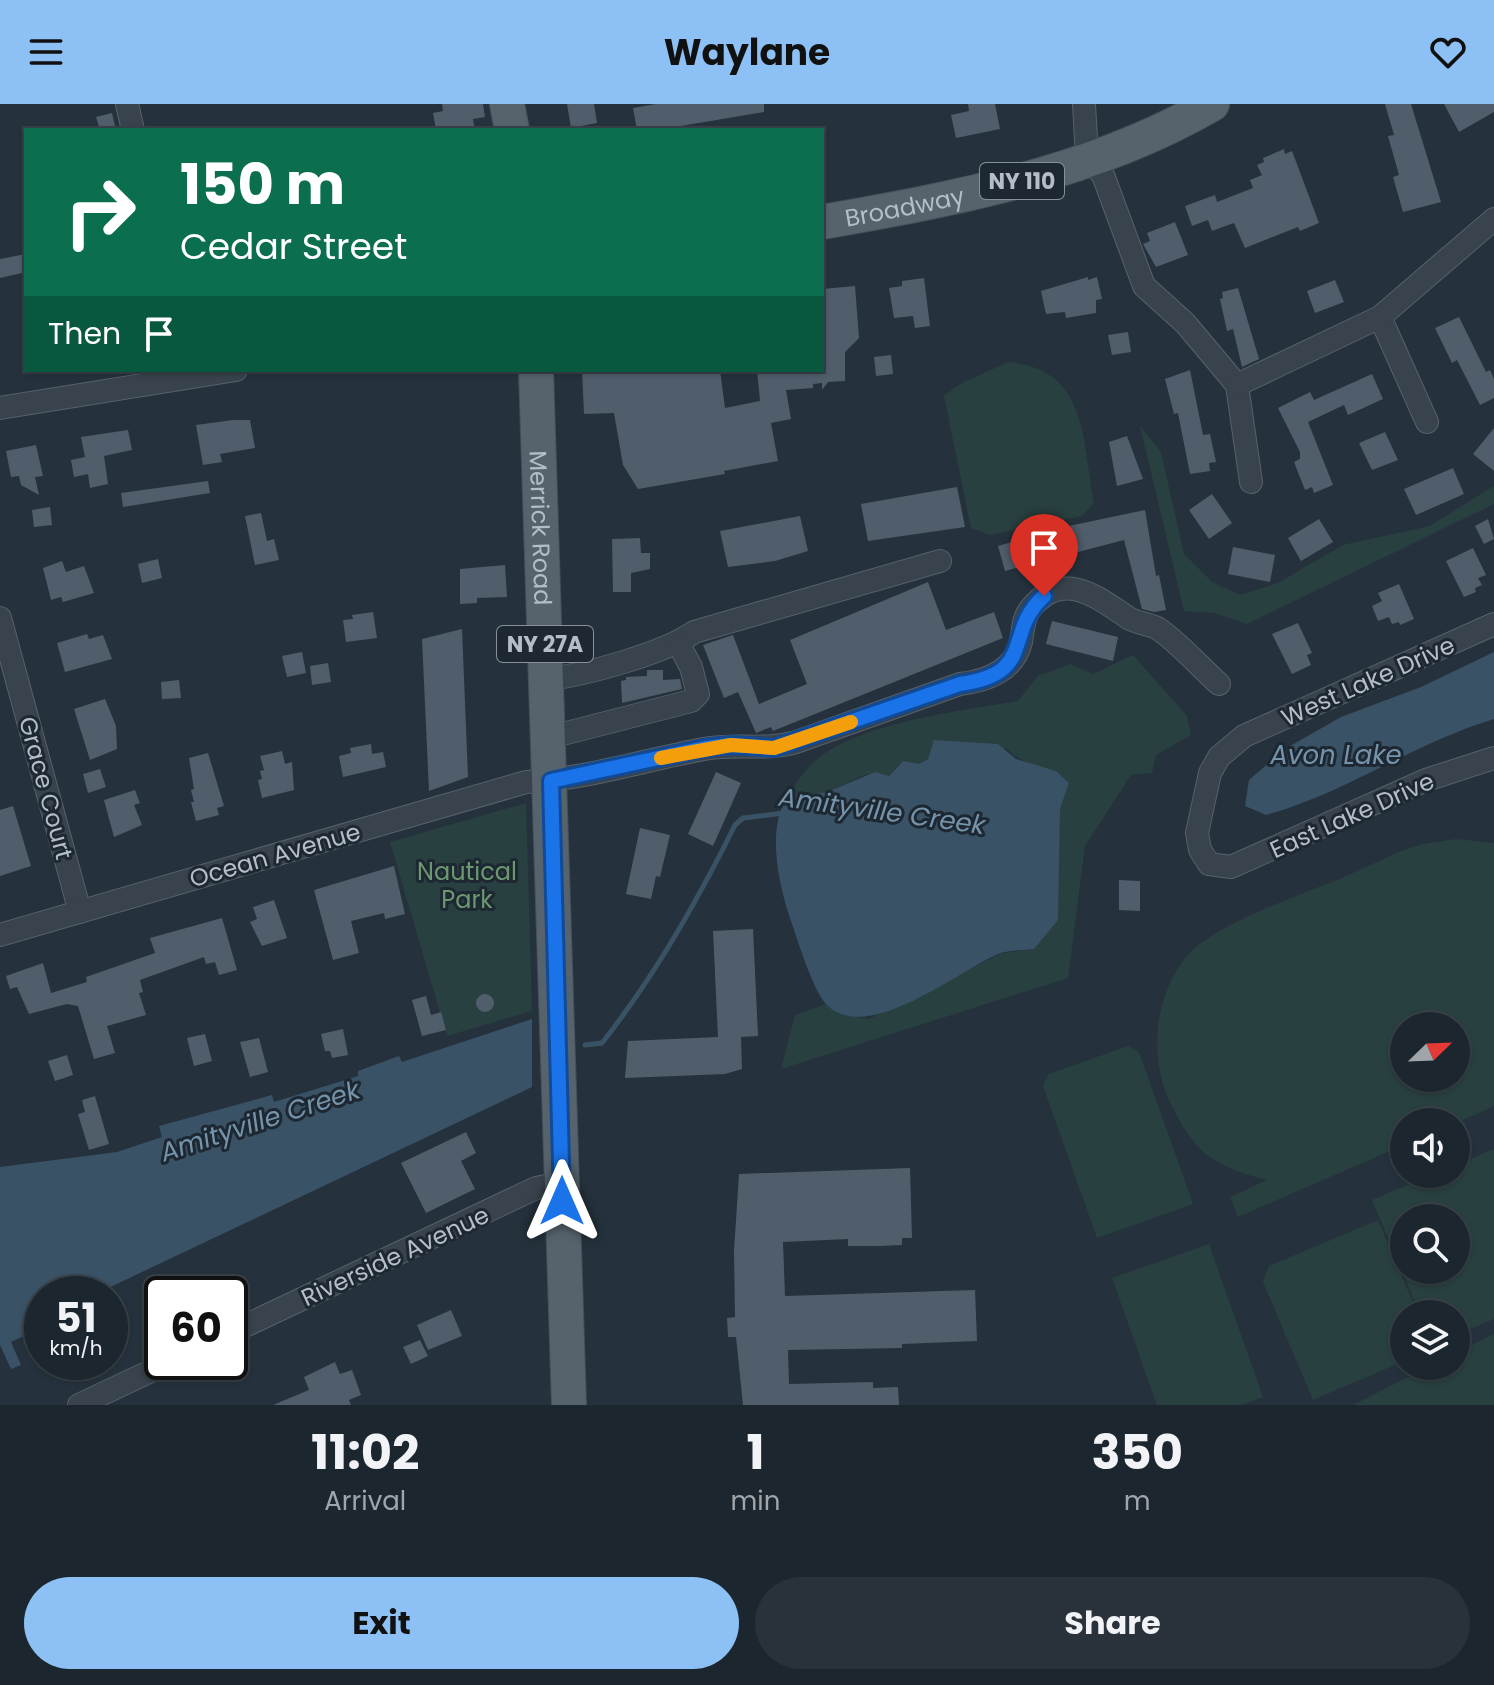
<!DOCTYPE html>
<html lang="en">
<head>
<meta charset="utf-8">
<style>
	:root { --surface:#1c262e; --page:#29323a; --text:#f1f3f6; --muted:#a0a5aa; --line:#3a434a; --accent:#8dc1f5 }
	body { margin:0; font-family:Poppins,sans-serif; background:var(--page); color:var(--text); height:100vh; display:flex; flex-direction:column; font-size:30px; white-space:nowrap }
	* { box-sizing:border-box; margin:0 }
	p { font-size:26px; color:var(--muted) }
	.icon { flex:none; width:44px; height:44px; fill:none; stroke:currentColor; stroke-width:2; stroke-linecap:round; stroke-linejoin:round }
	.map { position:relative; height:1301px; overflow:hidden }
	.panel { display:flex; flex-direction:column; background:var(--surface); flex:1 }
	.panel>* { flex:none }
	.hud { position:absolute; left:24px; top:24px; width:800px; height:244px; border-radius:0px; box-shadow:0 2px 6px #0004,0 0 0 2px var(--line); background:#0b6e4f; color:#fff; overflow:hidden }
	.needle { width:52px; rotate:67deg }
	.controls { position:absolute; left:1390px; top:908px; display:grid; gap:16px }
	.controls a { display:grid; place-items:center; width:80px; height:80px; border-radius:50%; background:var(--surface); box-shadow:0 2px 6px #0004,0 0 0 2px var(--line); font-size:40px }
	.speed { position:absolute; left:24px; top:1172px; display:flex; gap:16px; font-size:40px; font-weight:700; text-align:center }
	.speed>* { display:grid; place-content:center; width:104px; height:104px; border-radius:50%; background:var(--surface); box-shadow:0 2px 6px #0004,0 0 0 2px var(--line); line-height:1 }
	.speed small { font-size:20px; font-weight:400 }
	.speed .limit { border:4px solid #111; border-radius:12px; background:#fff; color:#111 }
	.pin { position:absolute; display:grid; place-items:center; width:68px; height:68px; color:#fff; margin:-82px -34px; border-radius:50% 50% 50% 0; rotate:-45deg; box-shadow:0 0 8px #0007 }
	.pin .icon { rotate:45deg }
	.me { position:absolute; width:88px; margin:-44px; rotate:0deg; stroke-linejoin:round; filter:drop-shadow(0 0 6px #0008) }
	.turn { display:flex; align-items:center; gap:28px; height:168px; padding:0 24px; font-size:36px }
	.turn .icon { width:104px; height:104px; stroke-width:2.5 }
	.turn b { display:block; font-size:56px; line-height:68px }
	.then { display:flex; align-items:center; height:76px; padding:0 24px; background:#0003; gap:16px; font-size:30px }
	.eta { display:flex; justify-content:space-evenly; align-items:center; height:136px; text-align:center }
	.eta b { font-size:48px; font-weight:700; line-height:56px }
	.primary-button { display:flex; gap:16px; margin-top:auto; padding:16px 24px }
	.primary-button a { flex:1; height:92px; border-radius:48px; background:var(--accent); color:#111; font-size:32px; font-weight:700; line-height:92px; text-align:center }
	.primary-button a+a { background:var(--page); color:var(--text) }
	header { display:flex; justify-content:space-between; align-items:center; height:104px; padding:0 24px; background:var(--accent); color:#111; font-size:36px; font-weight:700 }
	.map>svg:first-child { display:block }
</style>
</head>
<body>
<header><svg class="icon" aria-label="menu" viewBox="0 0 24 24"><path d="M4 6h16M4 12h16M4 18h16"/></svg>Waylane<svg class="icon" aria-label="heart" viewBox="0 0 24 24"><path d="M12 20l-8-8c-3-5 5-10 8-4 3-6 11-1 8 4z"/></svg></header>
<div class="map">
<svg width="1494" height="1301" viewBox="0 0 1494 1301">
	<rect width="100%" height="100%" fill="#25323d"/>
	<!-- green -->
	<g fill="#28403f" fill-rule="evenodd">
		<path d="M1008 258C1088 265 1082 335 1094 399L1082 412 990 431 971 424 944 292 958 281Z"/>
		<polygon points="1140,322 1161,348 1184,450 1212,478 1240,491 1278,479 1343,441 1430,422 1494,382 1494,400 1247,520 1215,509 1184,507"/>
		<path d="M1133 551 1187 612 1191 631 1156 651 1152 669 1131 671 1085 742 1068 874 781 965 795 911 826 900 844 911 869 915 1002 849 1034 845 1057 736 1060 705 1069 679C1050 665 1019 660 1008 645L935 636 928 655 919 660 900 659 889 672 866 670 827 688 787 693C794 683 801 671 809 663 849 619 961 607 1018 597L1038 572 1070 560 1093 570Z"/>
		<polygon points="526,699 532,907 447,932 390,738"/>
		<path d="M1456 735 1494 739V1002L1456 1019 1404 1018V1041L1238 1113 1230 1093 1267 1076C1209 1061 1192 1047 1167 991 1149 948 1156 889 1186 853 1217 817 1309 789 1353 769 1375 760 1398 746 1420 741 1432 738 1445 737 1456 735ZM1404 922H1456V974H1404Z"/>
		<polygon points="1128,942 1139,948 1193,1100 1097,1134 1043,982 1049,970"/>
		<path d="M1494 1045V1215L1456 1231V1210H1420L1372 1096 1433 1070H1456V1061ZM1404 1114H1456V1166H1404Z"/>
		<polygon points="1378,1116 1418,1210 1404,1210 1404,1257 1313,1296 1263,1178 1269,1162"/>
		<polygon points="1209,1140 1263,1293 1241,1301 1157,1301 1112,1174"/>
		<polygon points="1494,1230 1494,1301 1353,1301 1430,1262 1456,1262 1456,1249"/>
	</g>
	<!-- water -->
	<g fill="#3a5265">
		<path d="M1494 548V615C1414 639 1346 689 1266 711L1245 702 1249 676 1285 645 1341 613 1421 583Z"/>
		<path d="M934 636 998 640 1016 655 1056 667 1069 679 1060 705 1058 816 1034 845C1023 846 1009 846 998 850 957 868 867 941 827 901 813 888 796 831 789 811 778 777 767 725 787 693L827 688 875 668 889 672 903 657 919 660 928 655Z"/>
		<polygon points="532,915 532,983 102,1187 103,1190 42,1190 42,1223 11,1238 21,1261 11,1265 0,1241 0,1063 117,1048 162,1033 159,1022 272,991 274,998 358,972 358,967 399,952 402,958"/>
	</g>
	<g fill="none" stroke-linecap="round" stroke-linejoin="round">
		<!-- stream -->
		<path stroke="#3a5265" stroke-width="5" d="M585 941 602 939C655 872 697 798 735 721L743 714 784 709"/>
	</g>
	<!-- building -->
	<g fill="#505d6b">
		<polygon points="442,0 483,0 485,13 473,15 475,26 436,26 433,9 443,7"/>
		<polygon points="567,0 594,0 597,19 571,24"/>
		<polygon points="656,0 764,0 764,8 657,26 637,26 633,4"/>
		<polygon points="968,0 995,0 1000,25 956,34 951,11 969,7"/>
		<polygon points="1385,0 1411,0 1441,98 1403,108 1393,73 1399,71 1388,32 1394,31"/>
		<polygon points="1444,0 1494,0 1494,8 1459,28"/>
		<polygon points="112,9 116,26 100,26 96,13"/>
		<polygon points="1284,45 1285,50 1292,47 1319,119 1300,127 1298,123 1245,144 1234,119 1212,127 1208,116 1192,122 1185,102 1215,91 1217,98 1253,84 1250,76 1262,71 1257,61 1264,58 1263,54"/>
		<polygon points="1175,118 1188,151 1156,163 1143,140 1150,137 1147,129"/>
		<polygon points="26,150 26,168 0,174 0,155"/>
		<polygon points="1088,173 1088,176 1097,173 1102,195 1096,196 1096,209 1066,214 1065,208 1046,210 1041,187"/>
		<polygon points="924,174 930,222 915,224 913,212 894,214 889,184 902,182 902,177"/>
		<polygon points="1335,176 1344,198 1315,209 1307,187"/>
		<polygon points="855,182 859,234 845,248 845,277 828,278 822,286 822,279 813,280 813,284 786,286 791,315 771,319 778,357 724,367 725,370 638,385 623,361 614,309 584,310 582,266 720,266 725,304 760,297 757,266 822,266 822,185"/>
		<polygon points="1238,184 1259,255 1242,263 1233,225 1227,227 1220,195 1223,194 1222,188"/>
		<polygon points="1459,213 1486,268 1490,266 1494,275 1494,294 1480,301 1457,256 1452,259 1435,224"/>
		<polygon points="1128,228 1131,248 1112,251 1108,231"/>
		<polygon points="891,251 893,270 876,272 874,253"/>
		<polygon points="1190,266 1203,331 1210,330 1216,358 1209,359 1210,367 1190,370 1178,309 1174,310 1165,275"/>
		<polygon points="1372,270 1383,295 1348,311 1344,301 1308,318 1333,381 1314,389 1312,383 1305,386 1294,358 1300,355 1300,348 1278,304 1310,288 1314,296"/>
		<polygon points="233,316 250,316 255,344 220,350 222,358 203,361 196,321"/>
		<polygon points="1494,324 1494,367 1473,350"/>
		<polygon points="128,326 132,346 104,352 108,380 90,384 88,370 74,373 71,356 85,353 81,333"/>
		<polygon points="1385,328 1398,356 1372,366 1359,339"/>
		<polygon points="1127,332 1143,375 1117,382 1109,338"/>
		<polygon points="36,341 43,372 35,373 39,391 21,381 19,372 11,373 6,347"/>
		<polygon points="1453,364 1464,390 1416,411 1404,385"/>
		<polygon points="208,377 210,389 123,403 121,389"/>
		<polygon points="957,383 965,423 868,437 861,400"/>
		<polygon points="1212,390 1232,419 1209,435 1189,406"/>
		<polygon points="50,403 52,421 34,423 32,406"/>
		<polygon points="1145,406 1156,472 1159,471 1166,506 1154,508 1142,505 1124,436 1005,467 998,442 1064,423"/>
		<polygon points="261,409 267,437 274,435 279,456 255,461 245,412"/>
		<polygon points="800,412 808,447 775,457 728,463 720,427"/>
		<polygon points="1319,415 1333,438 1301,457 1288,434"/>
		<polygon points="1488,415 1494,435 1484,440 1475,422"/>
		<polygon points="640,434 641,449 650,449 650,465 631,469 631,488 613,488 612,435"/>
		<polygon points="1233,443 1275,451 1270,478 1228,470"/>
		<polygon points="1473,444 1486,471 1478,474 1482,481 1475,484 1476,488 1464,493 1446,457"/>
		<polygon points="158,455 162,474 142,479 138,460"/>
		<polygon points="62,457 66,468 84,462 94,489 63,498 61,493 51,496 43,464"/>
		<polygon points="505,461 507,493 477,494 477,499 460,500 460,465"/>
		<polygon points="928,478 946,526 994,508 1003,534 773,627 771,623 756,629 738,588 724,594 703,541 733,531 759,600 807,580 790,536"/>
		<polygon points="1399,480 1414,515 1400,521 1399,518 1392,520 1389,513 1378,517 1372,502 1382,497 1378,489"/>
		<polygon points="373,508 377,534 346,538 343,516 353,515 352,511"/>
		<polygon points="1052,517 1118,533 1113,557 1046,540"/>
		<polygon points="1298,519 1312,549 1307,551 1311,561 1292,570 1272,530"/>
		<polygon points="462,525 468,673 429,687 422,535"/>
		<polygon points="87,530 89,535 103,531 112,555 65,568 57,539"/>
		<polygon points="302,548 306,569 287,573 282,552"/>
		<polygon points="328,559 331,578 312,581 310,562"/>
		<polygon points="647,566 663,566 663,576 680,575 682,585 622,599 621,577 626,576 626,573 647,572"/>
		<polygon points="179,576 181,594 162,595 161,578"/>
		<polygon points="105,595 116,622 117,645 90,656 74,605"/>
		<polygon points="371,640 372,650 383,648 386,663 343,673 339,652 351,649 350,644"/>
		<polygon points="282,647 285,660 292,658 294,686 262,694 258,676 262,675 260,667 264,666 260,652"/>
		<polygon points="208,649 224,702 217,704 219,711 196,717 191,698 194,698 191,686 194,685 189,654"/>
		<polygon points="100,665 106,683 88,689 83,670"/>
		<polygon points="716,668 741,679 713,742 688,730"/>
		<polygon points="135,686 140,699 134,701 142,721 114,733 104,696"/>
		<polygon points="13,702 31,762 0,772 0,706"/>
		<polygon points="640,724 670,731 660,773 656,772 651,795 626,790"/>
		<polygon points="394,762 405,810 385,815 384,809 351,817 359,849 333,856 314,786"/>
		<polygon points="1119,776 1140,777 1140,807 1119,806"/>
		<polygon points="274,796 287,834 262,842 250,818 257,815 253,803"/>
		<polygon points="222,814 237,866 219,871 215,858 206,860 204,853 140,876 143,888 139,889 146,911 107,922 115,949 94,955 78,902 67,900 29,910 17,883 10,885 6,872 43,859 51,889 87,878 86,873 155,849 150,834"/>
		<polygon points="753,825 758,932 741,933 742,965 725,970 625,974 628,937 718,933 713,827"/>
		<circle cx="485" cy="899" r="9"/>
		<polygon points="426,892 431,911 441,908 446,926 422,932 412,896"/>
		<polygon points="343,925 348,951 332,954 330,947 325,947 321,930"/>
		<polygon points="205,930 212,957 194,962 187,934"/>
		<polygon points="259,934 268,968 250,973 240,938"/>
		<polygon points="67,951 73,971 55,977 48,957"/>
		<polygon points="95,992 109,1040 89,1046 78,1010 85,1008 82,996"/>
		<polygon points="466,1028 476,1049 461,1057 475,1085 426,1109 401,1059"/>
		<polygon points="910,1064 912,1134 902,1134 902,1141 879,1142 848,1142 848,1135 783,1138 785,1192 975,1186 977,1237 902,1240 902,1244 788,1246 789,1280 873,1278 873,1284 898,1283 899,1301 743,1301 736,1233 728,1233 727,1214 735,1213 734,1147 739,1070"/>
		<polygon points="451,1206 462,1232 428,1246 417,1221"/>
		<polygon points="420,1236 428,1252 411,1260 403,1243"/>
		<polygon points="335,1258 340,1270 352,1266 361,1291 349,1296 351,1301 273,1301 309,1286 304,1273"/>
	</g>
	<g fill="none" stroke-linecap="round" stroke-linejoin="round">
		<defs>
			<g id="street">
				<polyline points="127,0 133,26"/>
				<polyline points="1084,0 1087,53 1103,71 1144,182 1185,219 1237,281 1251,378"/>
				<polyline points="1380,213 1427,318"/>
				<polyline points="1237,281 1380,213 1494,115"/>
				<polyline points="0,304 236,266"/>
				<polyline points="0,514 80,808"/>
				<polyline points="1494,520 1244,632 1219,653 1210,669 1197,729 1200,746 1209,760 1231,763 1426,676 1494,654"/>
				<path d="M548 575C585 571 665 549 694 528L940 457"/>
				<polyline points="551,633 691,597 698,590 691,563 678,539"/>
				<path d="M0 831 526 678C587 675 644 656 704 645 736 639 765 647 796 638L960 580C986 577 1014 567 1021 538 1023 526 1023 513 1031 504 1063 465 1097 493 1127 513 1136 520 1151 519 1160 526 1181 541 1200 563 1219 580"/>
				<polyline points="230,1229 536,1084 561,1079"/>
				<polyline points="79,1301 170,1258"/>
			</g>
			<g id="primary">
				<polyline points="507,0 512,26"/>
				<path id="s1" d="M822 118C954 95 1094 69 1212 0"/>
				<path id="s2" d="M536 266 569 1301"/>
			</g>
		</defs>
		<!-- street casing -->
		<use href="#street" stroke="#56616b" stroke-width="24"/>
		<!-- primary casing -->
		<use href="#primary" stroke="#444f59" stroke-width="36"/>
		<!-- street -->
		<use href="#street" stroke="#38434d" stroke-width="22"/>
		<!-- primary -->
		<use href="#primary" stroke="#56636d" stroke-width="34"/>
	</g>
	<g fill="none" stroke-linecap="round" stroke-linejoin="round">
		<defs>
			<path id="route" d="M562 1097 551 677 705 644 731 641 774 644 960 580C1037 570 1003 529 1044 492"/>
		</defs>
		<!-- route casing -->
		<use href="#route" stroke="#114b97" stroke-width="20"/>
		<!-- route -->
		<use href="#route" stroke="#1a73e8" stroke-width="14"/>
		<!-- slow -->
		<polyline stroke="#f59e0b" stroke-width="14" points="661,654 731,641 774,644 851,618"/>
	</g>
	<g text-anchor="middle" dominant-baseline="central" stroke-width="6" stroke-linejoin="round" paint-order="stroke">
		<!-- shield labels -->
		<g fill="#1d2832" stroke="#87919b" stroke-width="2">
			<rect x="980" y="59" width="84" height="36" rx="6"/>
			<rect x="497" y="522" width="96" height="36" rx="6"/>
		</g>
		<g font-size="22" font-weight="bold" fill="#b4bec8">
			<text x="1022" y="77">NY 110</text>
			<text x="545" y="540">NY 27A</text>
		</g>
		<!-- street labels -->
		<g font-size="24" fill="#b4bec8" stroke="#1d2832">
			<text stroke="none"><textPath href="#s1" startOffset="84">Broadway</textPath></text>
			<text stroke="none"><textPath href="#s2" startOffset="158">Merrick Road</textPath></text>
			<text transform="translate(1368 577) rotate(-24)">West Lake Drive</text>
			<text transform="translate(46 684) rotate(75)">Grace Court</text>
			<text transform="translate(1352 711) rotate(-24)">East Lake Drive</text>
			<text transform="translate(275 751) rotate(-16)">Ocean Avenue</text>
			<text transform="translate(395 1152) rotate(-25)">Riverside Avenue</text>
		</g>
		<!-- park labels -->
		<g font-size="24" fill="#6c9871" stroke="#1d2832">
			<text x="467" y="767">Nautical<tspan x="467" dy="28">Park</tspan></text>
		</g>
		<!-- water labels -->
		<g font-size="26" font-style="italic" fill="#7593aa" stroke="#1d2832">
			<text x="1336" y="651">Avon Lake</text>
			<text transform="translate(882 707) rotate(8)">Amityville Creek</text>
			<text transform="translate(260 1017) rotate(-18)">Amityville Creek</text>
		</g>
	</g>
</svg>
<div class="controls">
<a><svg class="needle" viewBox="-14 -14 28 28"><path d="M0-13l5 13h-10z" fill="#e53935"/><path d="M0 13l5-13h-10z" fill="#a0a5aa"/></svg></a>
<a><svg class="icon" aria-label="sound" viewBox="0 0 24 24"><path d="M4 9h4l5-4v14l-5-4H4zM17 9q2 3 0 6"/></svg></a>
<a><svg class="icon" aria-label="search" viewBox="0 0 24 24"><circle cx="10" cy="10" r="6"/><path d="M15 15l6 6"/></svg></a>
<a><svg class="icon" aria-label="layers" viewBox="0 0 24 24"><path d="M12 4l9 5-9 5-9-5zM3 14l9 5 9-5"/></svg></a>
</div>
<div class="speed"><div>51<small>km/h</small></div><div class="limit">60</div></div>
<div class="pin" style="left:1044px;top:492px;background:#d93025"><svg class="icon" aria-label="arrive" viewBox="0 0 24 24"><path d="M6 21V4h12l-3 4 3 4H6"/></svg></div>
<svg class="me" style="left:562px;top:1097px" viewBox="-20 -20 40 40"><path d="M0-17L14 15 0 8-14 15z" fill="#1a73e8" stroke="#fff" stroke-width="4"/></svg>
<div class="hud">
<div class="turn"><svg class="icon" aria-label="right" viewBox="0 0 24 24"><path d="M7 20v-9h11M14 6l5 5-5 5"/></svg><div><b>150 m</b>Cedar Street</div></div>
<div class="then">Then<svg class="icon" aria-label="arrive" viewBox="0 0 24 24"><path d="M6 21V4h12l-3 4 3 4H6"/></svg></div>
</div>
</div>
<section class="panel">
<div class="eta">
<div><b>11:02</b><p>Arrival</p></div>
<div><b>1</b><p>min</p></div>
<div><b>350</b><p>m</p></div>
</div>
<div class="primary-button"><a>Exit</a><a>Share</a></div>
</section>
</body>
</html>
